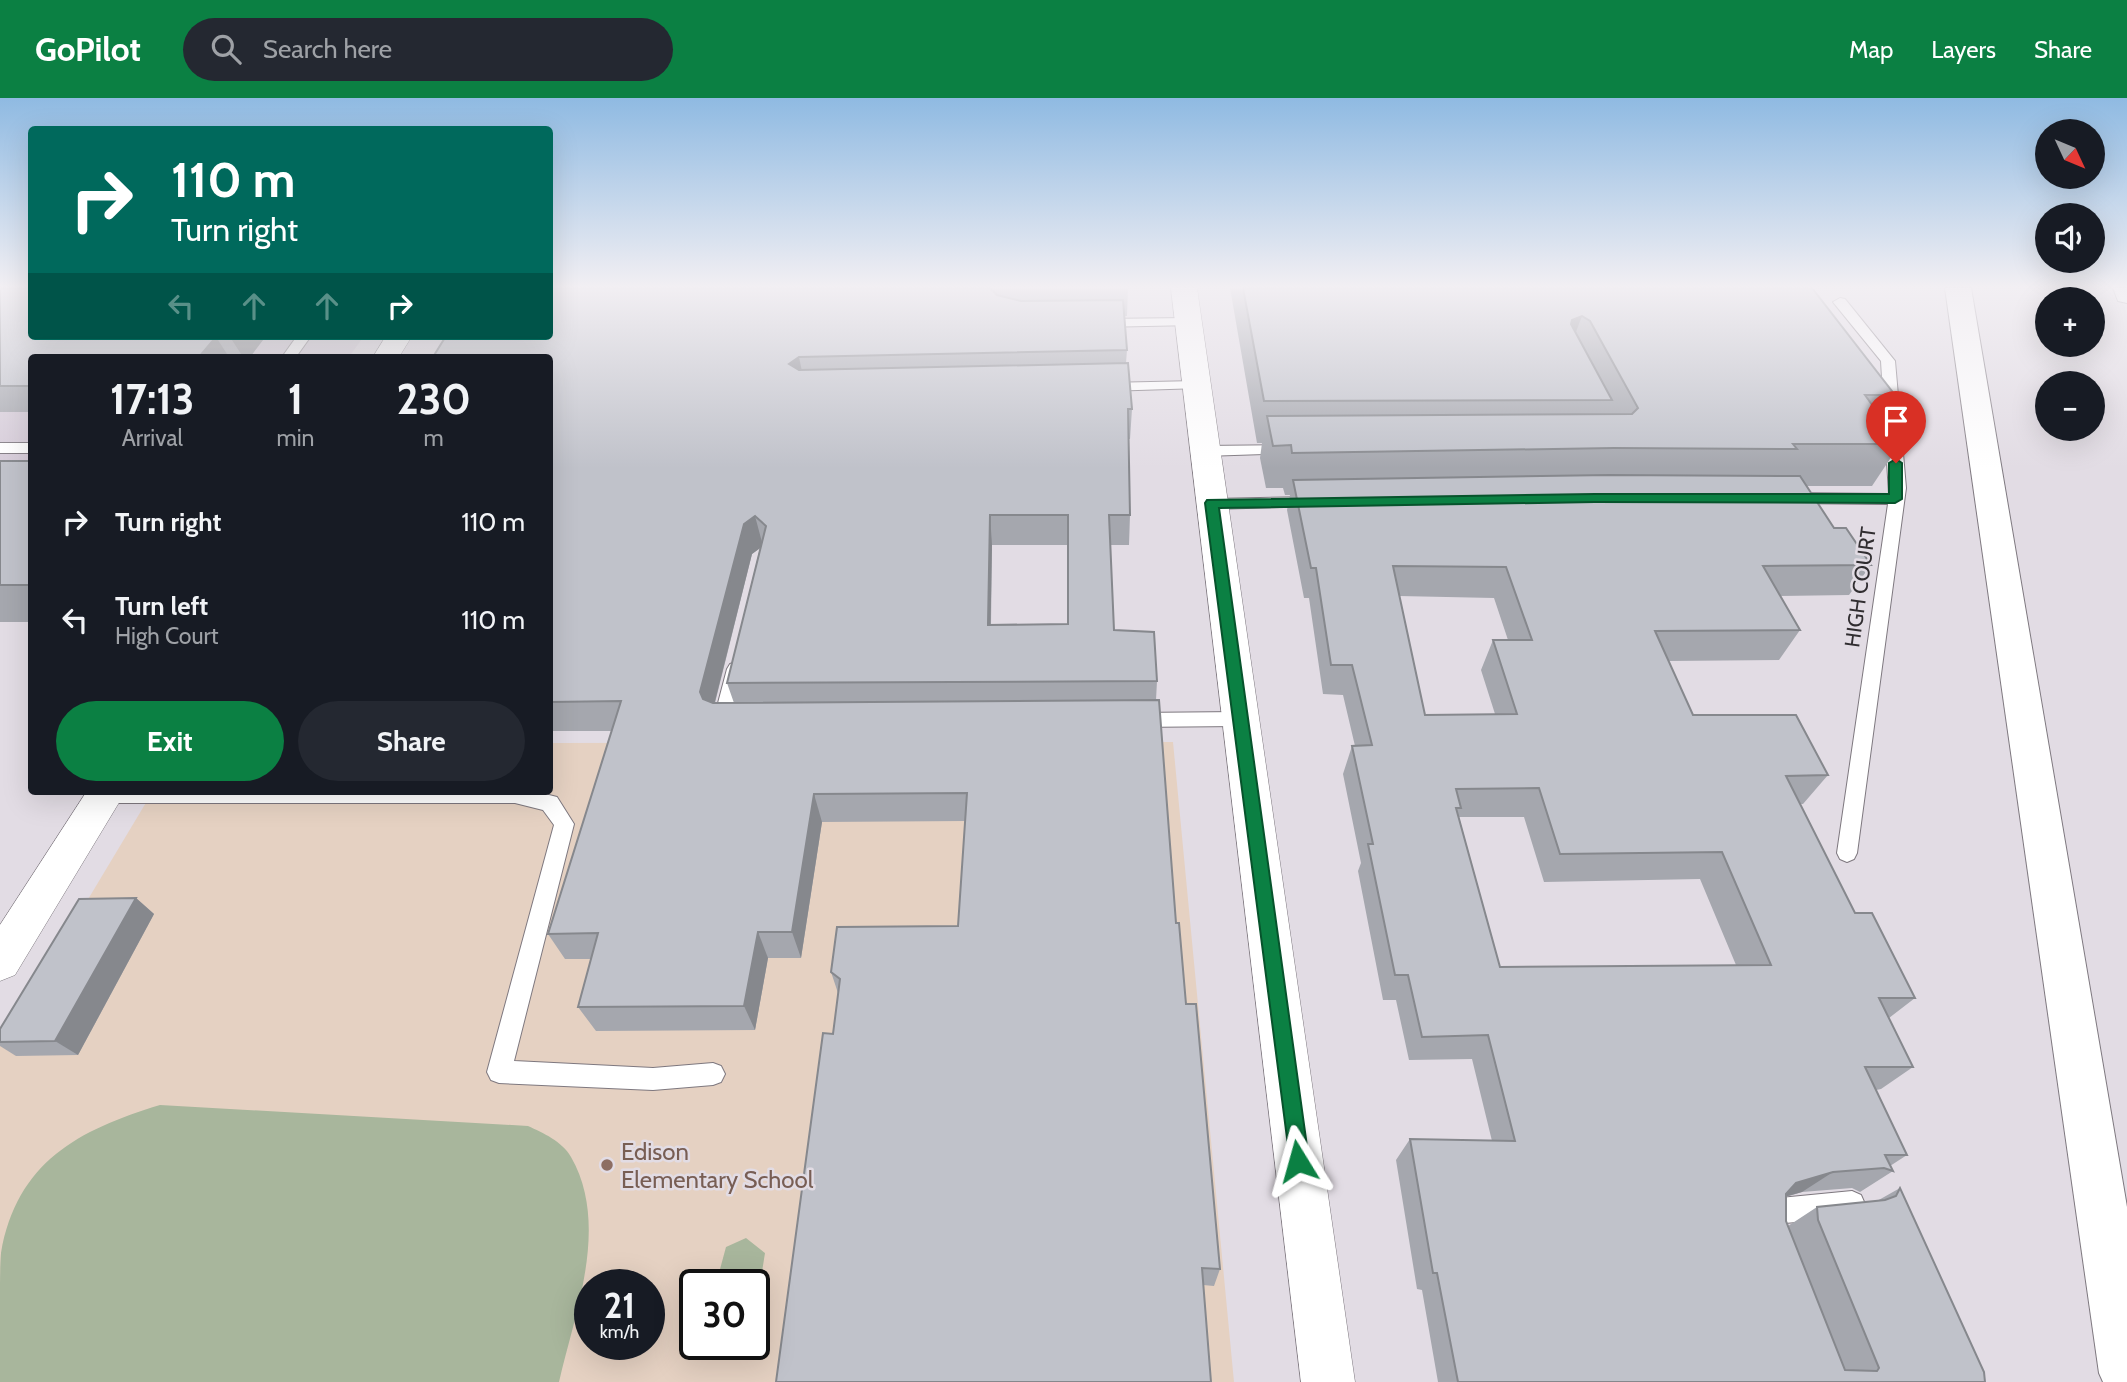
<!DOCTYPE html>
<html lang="en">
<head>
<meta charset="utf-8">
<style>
	:root { --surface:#171b24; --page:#242831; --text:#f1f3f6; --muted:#9ea1a6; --accent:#0b8043 }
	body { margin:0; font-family:Cabin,sans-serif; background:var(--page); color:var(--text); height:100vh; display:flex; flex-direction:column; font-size:26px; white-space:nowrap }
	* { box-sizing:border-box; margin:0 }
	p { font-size:23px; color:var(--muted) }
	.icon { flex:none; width:38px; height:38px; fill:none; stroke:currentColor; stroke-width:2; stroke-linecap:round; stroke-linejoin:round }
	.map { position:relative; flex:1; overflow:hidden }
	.side { position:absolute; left:28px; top:256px; width:525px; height:441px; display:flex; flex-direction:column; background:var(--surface); border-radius:7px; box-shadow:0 7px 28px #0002 }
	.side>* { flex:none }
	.top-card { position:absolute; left:28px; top:28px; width:525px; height:214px; border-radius:7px; box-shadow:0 7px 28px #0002; background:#00695c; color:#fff; overflow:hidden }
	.needle { width:46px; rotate:134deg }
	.fabs { position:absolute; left:2035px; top:21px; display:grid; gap:14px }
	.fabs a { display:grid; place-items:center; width:70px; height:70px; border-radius:50%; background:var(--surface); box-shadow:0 7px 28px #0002; font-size:35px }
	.speed { position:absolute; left:574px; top:1171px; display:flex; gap:14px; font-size:35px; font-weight:700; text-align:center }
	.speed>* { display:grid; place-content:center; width:91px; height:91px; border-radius:50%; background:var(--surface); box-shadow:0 7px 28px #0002; line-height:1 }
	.speed small { font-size:18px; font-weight:400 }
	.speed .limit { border:4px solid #111; border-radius:10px; background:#fff; color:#111 }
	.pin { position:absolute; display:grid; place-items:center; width:60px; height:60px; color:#fff; margin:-72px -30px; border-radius:50% 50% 50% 0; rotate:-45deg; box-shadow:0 0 7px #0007 }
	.pin .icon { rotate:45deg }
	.me { position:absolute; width:77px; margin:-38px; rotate:352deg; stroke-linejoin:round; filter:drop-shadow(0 0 5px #0008) }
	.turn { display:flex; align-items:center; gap:24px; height:147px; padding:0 28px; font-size:32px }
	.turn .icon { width:91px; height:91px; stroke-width:2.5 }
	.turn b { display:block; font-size:49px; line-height:60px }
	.lanes { display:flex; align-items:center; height:66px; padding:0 28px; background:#0003; justify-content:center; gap:35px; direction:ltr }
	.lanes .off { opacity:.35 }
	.eta { display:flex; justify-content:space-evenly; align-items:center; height:119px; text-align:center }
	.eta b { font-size:42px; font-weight:800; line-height:49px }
	.primary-button { display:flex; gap:14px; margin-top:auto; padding:14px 28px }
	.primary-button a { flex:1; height:80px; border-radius:42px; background:var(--accent); color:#fff; font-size:28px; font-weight:800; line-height:80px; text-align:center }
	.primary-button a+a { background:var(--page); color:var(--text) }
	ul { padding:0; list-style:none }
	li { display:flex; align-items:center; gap:21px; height:98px; padding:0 28px }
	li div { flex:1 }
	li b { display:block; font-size:26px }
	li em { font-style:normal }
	header { display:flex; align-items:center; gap:42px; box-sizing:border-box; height:98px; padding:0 35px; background:var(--accent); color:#fff }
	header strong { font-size:33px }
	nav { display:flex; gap:38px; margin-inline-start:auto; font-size:24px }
	.search { width:490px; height:63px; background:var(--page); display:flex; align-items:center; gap:18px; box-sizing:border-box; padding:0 24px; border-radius:38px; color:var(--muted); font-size:26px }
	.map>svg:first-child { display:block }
</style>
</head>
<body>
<header>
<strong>GoPilot</strong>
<div class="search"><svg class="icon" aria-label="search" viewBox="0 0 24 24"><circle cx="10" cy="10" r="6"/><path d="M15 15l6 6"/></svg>Search here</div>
<nav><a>Map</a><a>Layers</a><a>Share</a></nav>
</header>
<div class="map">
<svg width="2127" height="1284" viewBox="0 0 2127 1284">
	<rect width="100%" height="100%" fill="#e2dce4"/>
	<!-- built -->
	<polygon fill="#d6ccd9" points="0,190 32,238 364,238 349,259 32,259 31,392 0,393"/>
	<!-- education -->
	<path fill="#e5d1c2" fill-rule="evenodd" d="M1173 644 1234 1284H0V948L153 693H550V645ZM590 1186H649V1246H590ZM695 1186H754V1246H695Z"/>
	<!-- green -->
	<g fill="#a8b69c">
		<path d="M160 1007 528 1028C543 1035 562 1043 571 1059 610 1127 575 1214 559 1284H0C0 1255 0 1227 0 1198 0 1184 0 1168 1 1155 17 1064 78 1032 160 1007Z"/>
		<polygon points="746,1140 765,1155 754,1224 754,1186 716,1186 726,1149"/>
	</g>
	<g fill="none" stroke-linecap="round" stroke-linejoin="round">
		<defs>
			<g id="service">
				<polygon points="1840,200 1845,201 1895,263 1906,390 1857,755 1854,761 1847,764 1840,761 1837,755 1888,406 1788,405 1780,400 1788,395 1889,396 1881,263 1833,204"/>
				<polygon points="1189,220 1196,224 1194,227 1099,229 1092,225 1099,221"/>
				<polygon points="297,238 311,238 296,259 282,259"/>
				<polygon points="1196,283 1201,284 1203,287 1201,290 1106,293 1099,289 1106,285"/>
				<rect x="0" y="345" width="32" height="10"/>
				<polygon points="1287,347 1295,352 1292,355 1204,358 1196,353 1204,348"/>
				<polygon points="1313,399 1321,404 1319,408 1212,411 1204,406 1212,401"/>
				<polygon points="736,564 742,566 745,571 734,618 740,624 737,629 730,631 716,629 713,624 727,571 730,566"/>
				<polygon points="1239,614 1246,616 1248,621 1246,626 1239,628 1134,629 1127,627 1125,622 1127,617 1134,615"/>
				<polygon points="97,693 533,693 557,699 574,726 514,963 653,970 713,965 721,968 725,976 721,984 713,987 653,992 499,985 491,982 487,974 554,727 543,712 515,705 105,705 98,703 95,697"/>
				<path d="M1852 1093 1861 1097 1865 1106 1861 1115 1852 1119 1785 1125 1780 1138 1771 1142 1762 1138C1754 1120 1762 1108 1780 1100Z"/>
			</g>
			<g id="minor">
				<polygon points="1171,190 1197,190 1355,1284 1301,1284"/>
				<polygon points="386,238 412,238 399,259 373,259"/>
				<polygon points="87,693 126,693 15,877 0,883 0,827"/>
			</g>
			<g id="motorway">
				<polygon points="1945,190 1971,190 2127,1109 2127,1284 2103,1284 2099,1275"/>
				<polygon points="2113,190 2127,190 2127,205 2118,203"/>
			</g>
		</defs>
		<!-- service casing -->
		<use href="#service" stroke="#7e787f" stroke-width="2"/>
		<!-- minor casing -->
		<use href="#minor" stroke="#7e787f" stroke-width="1"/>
		<!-- motorway casing -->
		<use href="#motorway" stroke="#7e787f" stroke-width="2"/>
		<!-- service -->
		<use href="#service" fill="#fff" fill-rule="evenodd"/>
		<!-- minor -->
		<use href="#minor" fill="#fff" fill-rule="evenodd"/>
		<!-- motorway -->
		<use href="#motorway" fill="#fff" fill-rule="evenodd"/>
	</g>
	<!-- wall -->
	<g fill="#a5a7ae" fill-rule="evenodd">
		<polygon points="0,190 32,238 266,238 250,259 32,259 32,314 0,314"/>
		<path d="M550 190H1128L1127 218H1124L1127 252 1126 265 1132 311 1130 341H1129L1130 417 1129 447H1110L1114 532 1157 583 1156 602 1176 825 1220 1171 1214 1188 1203 1187 833 936 838 895 831 874 958 828 965 723 822 724 801 860H768L755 932 596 933 578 909 591 861H565L548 836 612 633H550ZM992 447H1068V526L991 527ZM760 450 727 585 734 605H715L752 456Z"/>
		<path d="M1230 190H1812L1895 297 1881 319 1900 346 1872 388H1806L1834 430 1871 467 1849 497 1780 498 1800 532 1779 562 1668 563 1693 617 1828 677 1803 706H1800L1855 815 1915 900 1889 920 1913 969 1881 991 1876 992 1907 1057 1890 1068 1893 1073 1860 1094 1852 1090 1802 1094 1786 1099V1123L1788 1128 1817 1109 1877 1103 1900 1090 1985 1284H1438L1422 1192 1417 1191 1396 1062 1410 1041 1492 1043 1472 961 1409 962 1396 902H1383L1358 773 1361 765 1343 676 1352 648H1355L1343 597 1323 596 1309 500H1304L1287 412 1290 397H1285L1283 390H1266L1260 360 1262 345H1257ZM1399 498 1494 500 1508 542H1493L1481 572 1495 616 1425 617ZM1459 719H1524L1544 784 1700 781 1736 867 1500 869Z"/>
		<rect x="0" y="363" width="32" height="161"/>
		<polygon points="136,800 154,816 78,957 16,958 0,948 0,931"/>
	</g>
	<!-- shaded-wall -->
	<g fill="#86888d">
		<polygon points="1582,218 1566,260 1572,222"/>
		<polygon points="231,238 266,238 250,259 243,259 230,239"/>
		<polygon points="216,239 229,259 199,259"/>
		<polygon points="799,259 805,288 789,266"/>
		<polygon points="990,417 992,447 990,556 988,527"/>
		<polygon points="755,418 763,448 752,456 710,623 700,594 744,426"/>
		<polygon points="814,696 822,724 801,860 792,834"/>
		<polygon points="136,800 154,816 78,957 55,943"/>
		<polygon points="758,834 768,860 755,932 744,908"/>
		<polygon points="1833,1074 1802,1094 1766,1104 1796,1085"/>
	</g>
	<!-- building -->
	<g fill="#c0c2ca" stroke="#86888d" stroke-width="2" fill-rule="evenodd">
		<polygon points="0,190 32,190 32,238 231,238 216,239 199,259 32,259 32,288 0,288"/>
		<path d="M550 190H990L997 197 1021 203 1123 202 1127 252 799 259 789 266 799 272 1128 265 1132 311H1128L1130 417H1109L1114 532 1154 534 1157 583 727 585 766 428 755 418 744 426 700 594 703 601 713 605 1159 602 1176 825H1179L1186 906H1196L1220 1171 1202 1170 1211 1284H776L823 935 833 936 840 881 831 874 837 829 958 828 967 695 814 696 792 834H758L744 908 578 909 598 835 548 836 621 603 550 604V259H433L446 238H550ZM990 417H1068V526L988 527Z"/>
		<polygon points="1243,190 1812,190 1895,297 1865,297 1900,346 1793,346 1797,351 1614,350 1292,355 1291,347 1273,348 1267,318 1632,316 1638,310 1590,223 1582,218 1572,222 1571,226 1612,302 1264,303"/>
		<rect x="0" y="363" width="32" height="124"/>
		<path d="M1609 377 1800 378 1834 430H1846L1871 467 1763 468 1800 532 1655 533 1693 617H1796L1828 677 1786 678 1855 815H1872L1915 900H1879L1913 969H1865L1907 1057H1885L1893 1073 1884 1070 1833 1074 1796 1085 1786 1096V1123L1845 1272 1877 1273 1879 1270 1818 1122 1817 1109 1885 1102 1896 1098 1900 1090 1984 1274 1985 1284H1458L1437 1175H1433L1410 1041 1515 1043 1488 937 1422 939 1408 877H1395L1368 746H1373L1352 648 1372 647 1352 567H1331L1316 470H1311L1293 382ZM1393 468 1506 469 1532 542H1493L1517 616 1425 617ZM1539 690 1560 756 1722 754 1771 867 1500 869 1456 710H1461L1456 691Z"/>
		<polygon points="136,800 55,943 0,944 0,931 79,801"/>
	</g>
	<!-- sky -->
	<linearGradient id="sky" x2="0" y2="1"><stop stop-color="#8fbae2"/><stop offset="0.51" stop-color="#f2eff3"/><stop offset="1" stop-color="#f2eff3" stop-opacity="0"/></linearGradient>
	<rect width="2127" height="370" fill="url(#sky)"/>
	<!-- route -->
	<polygon fill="#0b8043" stroke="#07532c" stroke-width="2" points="1896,361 1902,365 1902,401 1895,405 1595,404 1219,410 1309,1063 1306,1071 1298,1074 1291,1071 1205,405 1207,402 1595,396 1889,396 1889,365"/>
	<!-- markers -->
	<circle fill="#8d6e63" stroke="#e2dce4" stroke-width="2.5" cx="607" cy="1067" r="7"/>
	<g text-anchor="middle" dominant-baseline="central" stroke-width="5" stroke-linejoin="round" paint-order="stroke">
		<!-- street labels -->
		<g font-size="21" fill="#302d30" stroke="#e2dce4">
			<text transform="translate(1860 489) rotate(-82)">HIGH COURT</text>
		</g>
		<!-- near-education labels -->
		<g font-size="24" fill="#785e54" stroke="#e2dce4" text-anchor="start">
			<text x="621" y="1053">Edison<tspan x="621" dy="28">Elementary School</tspan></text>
		</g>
	</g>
</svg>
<div class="fabs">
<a><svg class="needle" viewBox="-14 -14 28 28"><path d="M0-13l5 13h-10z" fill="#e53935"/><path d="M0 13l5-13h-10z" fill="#9ea1a6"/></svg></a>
<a><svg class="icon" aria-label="sound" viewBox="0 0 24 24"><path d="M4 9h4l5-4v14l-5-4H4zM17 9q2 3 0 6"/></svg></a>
<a>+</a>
<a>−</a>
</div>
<div class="speed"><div>21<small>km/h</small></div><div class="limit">30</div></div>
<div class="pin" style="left:1896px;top:365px;background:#d93025"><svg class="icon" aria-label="arrive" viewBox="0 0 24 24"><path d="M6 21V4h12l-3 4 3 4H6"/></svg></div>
<svg class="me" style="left:1298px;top:1063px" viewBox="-20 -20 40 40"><path d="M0-17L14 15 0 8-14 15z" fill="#0b8043" stroke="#fff" stroke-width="4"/></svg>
<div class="top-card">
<div class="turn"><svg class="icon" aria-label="right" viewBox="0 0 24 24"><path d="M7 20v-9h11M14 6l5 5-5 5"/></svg><div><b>110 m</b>Turn right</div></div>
<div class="lanes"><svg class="icon off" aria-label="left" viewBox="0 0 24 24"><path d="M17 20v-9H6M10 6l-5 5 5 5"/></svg><svg class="icon off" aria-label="ahead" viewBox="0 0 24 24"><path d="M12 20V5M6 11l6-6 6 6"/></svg><svg class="icon off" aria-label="ahead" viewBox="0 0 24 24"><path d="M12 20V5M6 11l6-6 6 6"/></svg><svg class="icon" aria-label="right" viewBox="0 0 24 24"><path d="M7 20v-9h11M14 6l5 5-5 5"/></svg></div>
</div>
<section class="side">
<div class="eta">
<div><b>17:13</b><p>Arrival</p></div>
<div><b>1</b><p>min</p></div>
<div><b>230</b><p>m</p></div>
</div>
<ul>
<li><svg class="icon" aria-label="right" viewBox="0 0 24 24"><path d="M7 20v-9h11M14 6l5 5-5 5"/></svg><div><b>Turn right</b></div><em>110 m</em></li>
<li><svg class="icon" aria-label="left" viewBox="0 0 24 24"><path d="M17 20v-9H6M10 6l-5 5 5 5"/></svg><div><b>Turn left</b><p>High Court</p></div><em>110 m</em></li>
</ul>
<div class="primary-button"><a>Exit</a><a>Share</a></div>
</section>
</div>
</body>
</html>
